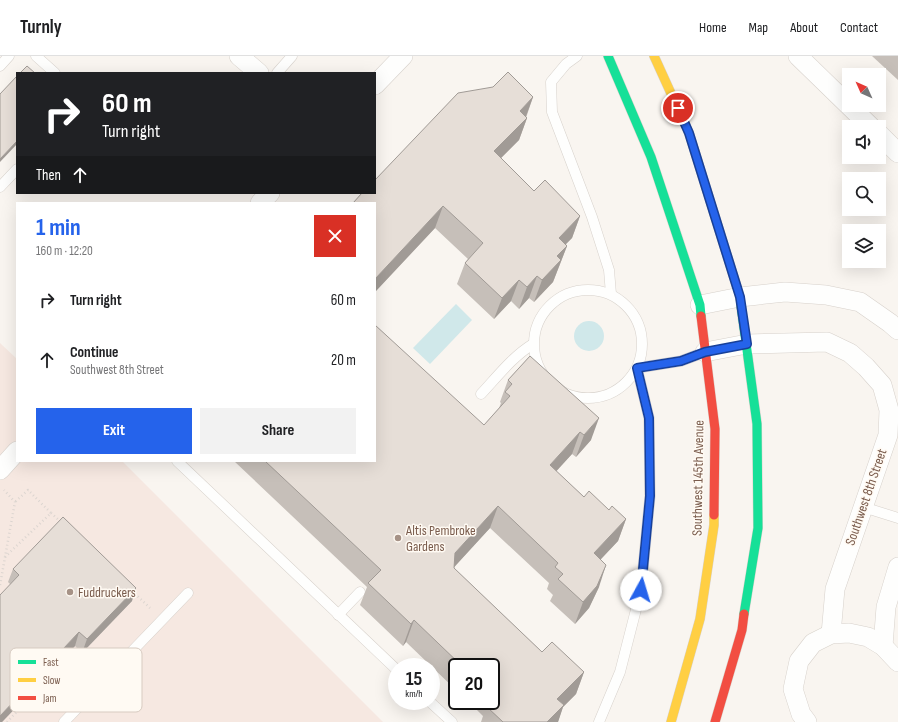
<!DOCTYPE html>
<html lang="en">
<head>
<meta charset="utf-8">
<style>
	:root { --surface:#fff; --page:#f2f2f2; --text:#202124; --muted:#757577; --line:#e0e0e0; --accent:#2563eb }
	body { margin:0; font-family:"Sofia Sans Condensed",sans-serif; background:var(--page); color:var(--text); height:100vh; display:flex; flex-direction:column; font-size:15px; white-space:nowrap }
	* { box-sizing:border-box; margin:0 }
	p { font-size:13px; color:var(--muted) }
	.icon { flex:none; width:22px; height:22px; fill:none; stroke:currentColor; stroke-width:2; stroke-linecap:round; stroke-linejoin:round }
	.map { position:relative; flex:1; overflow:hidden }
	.details { position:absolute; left:16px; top:146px; width:360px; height:260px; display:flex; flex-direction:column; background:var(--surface); border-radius:0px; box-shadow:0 4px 16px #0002 }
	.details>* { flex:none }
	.guide { position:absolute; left:16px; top:16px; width:360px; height:122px; border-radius:0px; box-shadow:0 4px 16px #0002; background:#202124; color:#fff; overflow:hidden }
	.needle { width:26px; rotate:315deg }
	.controls { position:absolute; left:842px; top:12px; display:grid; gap:8px }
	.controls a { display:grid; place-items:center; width:44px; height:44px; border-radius:0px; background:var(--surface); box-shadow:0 4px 16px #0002; font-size:20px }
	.speed { position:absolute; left:388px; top:602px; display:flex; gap:8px; font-size:20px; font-weight:700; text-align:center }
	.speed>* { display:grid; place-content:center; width:52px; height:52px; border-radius:50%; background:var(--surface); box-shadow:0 4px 16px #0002; line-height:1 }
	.speed small { font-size:10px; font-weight:400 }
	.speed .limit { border:2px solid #111; border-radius:6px; background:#fff; color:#111 }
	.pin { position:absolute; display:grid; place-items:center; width:34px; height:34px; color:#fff; margin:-17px; border:2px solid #fff; border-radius:50%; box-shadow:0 1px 4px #0007 }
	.me { position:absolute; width:44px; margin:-22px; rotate:6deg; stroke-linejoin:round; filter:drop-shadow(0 0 3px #0008) }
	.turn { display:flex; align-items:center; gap:14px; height:84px; padding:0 20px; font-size:18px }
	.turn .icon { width:52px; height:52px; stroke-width:2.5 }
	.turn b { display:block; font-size:28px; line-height:34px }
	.then { display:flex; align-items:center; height:38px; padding:0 20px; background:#0003; gap:8px; font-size:15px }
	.round { display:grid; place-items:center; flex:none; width:42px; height:42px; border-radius:0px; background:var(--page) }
	.summary { display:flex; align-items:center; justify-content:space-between; height:68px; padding:0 20px }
	h1 { font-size:24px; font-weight:700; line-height:30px; color:var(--accent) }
	.cta { display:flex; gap:8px; margin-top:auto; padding:8px 20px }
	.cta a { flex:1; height:46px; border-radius:0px; background:var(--accent); color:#fff; font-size:16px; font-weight:700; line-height:46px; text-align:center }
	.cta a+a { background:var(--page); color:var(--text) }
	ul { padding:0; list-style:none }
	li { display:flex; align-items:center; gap:12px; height:60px; padding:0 20px }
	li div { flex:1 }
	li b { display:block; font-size:15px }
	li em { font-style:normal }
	header { display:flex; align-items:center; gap:24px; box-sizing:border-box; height:56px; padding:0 20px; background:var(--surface); border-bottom:1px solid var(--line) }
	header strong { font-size:19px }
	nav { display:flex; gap:22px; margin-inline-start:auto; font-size:14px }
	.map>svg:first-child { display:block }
</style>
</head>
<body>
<header>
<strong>Turnly</strong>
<nav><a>Home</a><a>Map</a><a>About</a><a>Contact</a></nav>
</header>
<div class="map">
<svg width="898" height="666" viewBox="0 0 898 666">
	<rect width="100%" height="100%" fill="#f9f5f0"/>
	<!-- commercial -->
	<polygon fill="#f6e8e1" points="0,287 17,303 17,405 122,405 383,666 0,666"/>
	<!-- water -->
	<g fill="#d0e8ea">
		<polygon points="456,248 472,264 430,308 413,292"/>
		<circle cx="589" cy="280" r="15"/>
	</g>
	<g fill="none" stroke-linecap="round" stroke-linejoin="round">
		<defs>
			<g id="lane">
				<polyline points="36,0 55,17"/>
				<polyline points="577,0 566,8 551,26 552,56 592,161 609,214 611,238"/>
				<polyline points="0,10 9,0"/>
				<polyline points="277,17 292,0"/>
				<polyline points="0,131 17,113"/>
				<circle cx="588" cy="288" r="54"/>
				<path d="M481 338C497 321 512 301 533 288"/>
				<polyline points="177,405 397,614"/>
				<polyline points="863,451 898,462"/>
				<polyline points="338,559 360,536"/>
				<polyline points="429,645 452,666"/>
				<polyline points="64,666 188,537"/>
				<polyline points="599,666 620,616 641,534 650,440 649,362 637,312 681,305 705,296"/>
			</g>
			<g id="street">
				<polyline points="239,0 259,17"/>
				<polyline points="798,0 871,71"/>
				<polyline points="375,29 403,0"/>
				<polyline points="879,78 898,97"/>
				<polyline points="260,147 270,137"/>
				<polyline points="700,249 740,241 785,236 826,239 860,246 890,267 898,274"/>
				<polyline points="705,296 747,288 827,286 850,297 866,311 882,329 889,354 888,379 835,533 831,578"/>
				<polyline points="0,414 17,395"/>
				<polyline points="883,590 886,551 898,511"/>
				<polyline points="807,666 801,658 793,633 799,605 813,587 831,578 849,577 868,581 883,590 898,606"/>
			</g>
			<g id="fast">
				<polyline points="608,0 651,101 700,249 701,260"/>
				<polyline points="741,250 757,368 758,472 744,558"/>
			</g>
			<g id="slow">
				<polyline points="654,0 689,77 740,241 741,250"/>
				<polyline points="671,666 700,563 714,469 714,459"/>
			</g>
			<g id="jam">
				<polyline points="701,260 715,373 714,459"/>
				<polyline points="715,666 742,574 744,558"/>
			</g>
		</defs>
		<!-- lane casing -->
		<use href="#lane" stroke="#d7d1cb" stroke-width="11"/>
		<!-- street casing -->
		<use href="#street" stroke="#d7d1cb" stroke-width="20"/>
		<!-- fast casing -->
		<use href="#fast" stroke="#d9d2cb" stroke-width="10"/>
		<!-- slow casing -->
		<use href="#slow" stroke="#d9d2cb" stroke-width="10"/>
		<!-- jam casing -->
		<use href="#jam" stroke="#d9d2cb" stroke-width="10"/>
		<!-- path -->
		<g stroke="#dcd5d0" stroke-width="2.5" stroke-dasharray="1 3" stroke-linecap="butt">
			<polyline points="51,457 61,466"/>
			<polyline points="5,501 51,457 28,434 15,446"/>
			<polyline points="0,529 15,446 4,434"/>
			<polyline points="132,535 150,552"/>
			<polyline points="7,666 70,600 66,596"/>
		</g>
		<!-- lane -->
		<use href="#lane" stroke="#fefefd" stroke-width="10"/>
		<!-- street -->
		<use href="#street" stroke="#fefefd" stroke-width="19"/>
		<!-- fast -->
		<use href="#fast" stroke="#16e098" stroke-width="9"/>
		<!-- slow -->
		<use href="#slow" stroke="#ffcf43" stroke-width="9"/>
		<!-- jam -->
		<use href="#jam" stroke="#f24e42" stroke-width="9"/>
	</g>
	<!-- wall -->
	<g fill="#c6bfb9">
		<polygon points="872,0 898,0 898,24"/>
		<polygon points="533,41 526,62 527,62 519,84 501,102 534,135 580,160 572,182 566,188 567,190 553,226 534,246 529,242 519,253 511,245 494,263 457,228 465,207 468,203 435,172 375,236 375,147"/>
		<polygon points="530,300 591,384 576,401 572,398 556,415 584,441 609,454 626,463 618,485 600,504 599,531 589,552 575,568 550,545 553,539 547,533 549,527 490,472 454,511 454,512 542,596 584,616 576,638 563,651 558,666 481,666 483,660 468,645 491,645 491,611 457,611 457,635 406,586 403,590 360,549 367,531 234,405 375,405 484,369 499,352 501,347 500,346 508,324"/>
		<polygon points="13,513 132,545 82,597 75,590 2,666 0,666 10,528 8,526"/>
	</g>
	<!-- shaded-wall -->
	<g fill="#a19b96">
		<polygon points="533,41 525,63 520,55"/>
		<polygon points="527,62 519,84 486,117 494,95"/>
		<polygon points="17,85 17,88 0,106 0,103"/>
		<polygon points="443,150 435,172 375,236 375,223"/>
		<polygon points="580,160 572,182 551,203 559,182"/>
		<polygon points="567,190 553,226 534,246 542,224 557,200"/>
		<polygon points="537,220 529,242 519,253 527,231"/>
		<polygon points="519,224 511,245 494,263 502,242"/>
		<polygon points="599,362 591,384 576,401 584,379"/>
		<polygon points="580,376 572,398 542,431 550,409"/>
		<polygon points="498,450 490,472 447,519 455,497"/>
		<polygon points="626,463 618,485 586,519 594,497"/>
		<polygon points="606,509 599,531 589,552 575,568 583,546"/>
		<polygon points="136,532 132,545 82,597 87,583"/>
		<polygon points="414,564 406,586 403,590 411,568"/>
		<polygon points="79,576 75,590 2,666 0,666 0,660"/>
		<polygon points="584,616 576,638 563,651 558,666 547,666 557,643"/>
	</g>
	<!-- building -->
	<g fill="#e6ded7" stroke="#a19b96">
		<polygon points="27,10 35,17 20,17"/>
		<polygon points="508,16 533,41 520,55 527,62 494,95 534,135 545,124 580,160 559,182 567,190 557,200 561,204 542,224 537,220 527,231 519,224 502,242 465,207 483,187 443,150 375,223 375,147 353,147 362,137 375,137 375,124 458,37 493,31"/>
		<polygon points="17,20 17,85 0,103 0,38"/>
		<polygon points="375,269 484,369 510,340 505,336 512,328 508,324 530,300 599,362 584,379 580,376 550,409 584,441 589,435 609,454 612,450 626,463 594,497 606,509 597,530 583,546 558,523 563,518 555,511 558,507 498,450 455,497 454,512 542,596 552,586 584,616 557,643 564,649 547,666 503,666 487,651 495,642 491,638 491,611 463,611 414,564 411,568 368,527 381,514 265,405 375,405"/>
		<polygon points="63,461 136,532 87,583 79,576 0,660 0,539 19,519 13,513"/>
	</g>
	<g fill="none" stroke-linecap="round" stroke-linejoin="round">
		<defs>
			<polyline id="route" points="641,534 650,440 649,362 637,312 681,305 705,296 747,288 740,241 689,77 678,52"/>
		</defs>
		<!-- route casing -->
		<use href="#route" stroke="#184099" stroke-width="10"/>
		<!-- route -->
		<use href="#route" stroke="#2563eb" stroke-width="7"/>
	</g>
	<!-- markers -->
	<g fill="#a69286" stroke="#fffaf3" stroke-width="1.5">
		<circle cx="398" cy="482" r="4"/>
		<circle cx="70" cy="536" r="4"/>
	</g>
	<g text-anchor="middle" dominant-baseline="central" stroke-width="3" stroke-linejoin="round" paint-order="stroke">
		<!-- street labels -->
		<g font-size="14" fill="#7a5c4d" stroke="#fffaf3">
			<text transform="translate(698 422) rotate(-89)">Southwest 145th Avenue</text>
			<text transform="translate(866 441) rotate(-71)">Southwest 8th Street</text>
		</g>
		<!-- poi labels -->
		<g font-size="14" fill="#7a5c4d" stroke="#fffaf3" text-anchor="start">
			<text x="406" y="474">Altis Pembroke<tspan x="406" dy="16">Gardens</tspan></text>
			<text x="78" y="536">Fuddruckers</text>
		</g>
	</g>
	<!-- legend -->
	<rect x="10" y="592" width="132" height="64" rx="6" fill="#fffaf3" stroke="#d7cbc1" stroke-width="1"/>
	<rect x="18" y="604" width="18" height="4" fill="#16e098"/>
	<rect x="18" y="622" width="18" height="4" fill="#ffcf43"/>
	<rect x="18" y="640" width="18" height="4" fill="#f24e42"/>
	<g font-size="11" fill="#7a5c4d">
		<text x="43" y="610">Fast</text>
		<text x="43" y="628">Slow</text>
		<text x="43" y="646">Jam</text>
	</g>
</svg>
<div class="controls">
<a><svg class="needle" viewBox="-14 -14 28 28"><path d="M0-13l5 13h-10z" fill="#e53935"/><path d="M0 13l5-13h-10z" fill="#757577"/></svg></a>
<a><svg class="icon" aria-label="sound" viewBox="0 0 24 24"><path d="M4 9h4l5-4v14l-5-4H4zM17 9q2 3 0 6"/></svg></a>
<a><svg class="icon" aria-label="search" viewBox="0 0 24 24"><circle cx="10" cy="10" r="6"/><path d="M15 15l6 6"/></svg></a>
<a><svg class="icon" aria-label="layers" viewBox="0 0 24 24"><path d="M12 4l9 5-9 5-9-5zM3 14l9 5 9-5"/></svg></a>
</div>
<div class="speed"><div>15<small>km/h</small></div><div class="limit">20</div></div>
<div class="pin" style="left:678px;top:52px;background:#d93025"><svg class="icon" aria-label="arrive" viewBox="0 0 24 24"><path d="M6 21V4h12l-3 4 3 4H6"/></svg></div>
<svg class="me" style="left:641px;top:534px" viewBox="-20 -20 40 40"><circle r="19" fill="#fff"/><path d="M0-13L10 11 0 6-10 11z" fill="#2563eb"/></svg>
<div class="guide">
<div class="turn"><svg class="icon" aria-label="right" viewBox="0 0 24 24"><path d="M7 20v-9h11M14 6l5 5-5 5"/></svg><div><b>60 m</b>Turn right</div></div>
<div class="then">Then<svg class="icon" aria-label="ahead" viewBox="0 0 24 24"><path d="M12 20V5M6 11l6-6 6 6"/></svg></div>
</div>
<section class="details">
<div class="summary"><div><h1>1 min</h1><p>160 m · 12:20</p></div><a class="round" style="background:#d93025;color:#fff"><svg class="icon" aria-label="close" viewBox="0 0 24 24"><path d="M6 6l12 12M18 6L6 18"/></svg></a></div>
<ul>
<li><svg class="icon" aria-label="right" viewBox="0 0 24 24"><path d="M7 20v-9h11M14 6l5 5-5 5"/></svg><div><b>Turn right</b></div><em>60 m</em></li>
<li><svg class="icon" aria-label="ahead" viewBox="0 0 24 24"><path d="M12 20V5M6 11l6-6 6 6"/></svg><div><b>Continue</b><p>Southwest 8th Street</p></div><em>20 m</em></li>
</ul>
<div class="cta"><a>Exit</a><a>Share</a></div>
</section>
</div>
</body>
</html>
